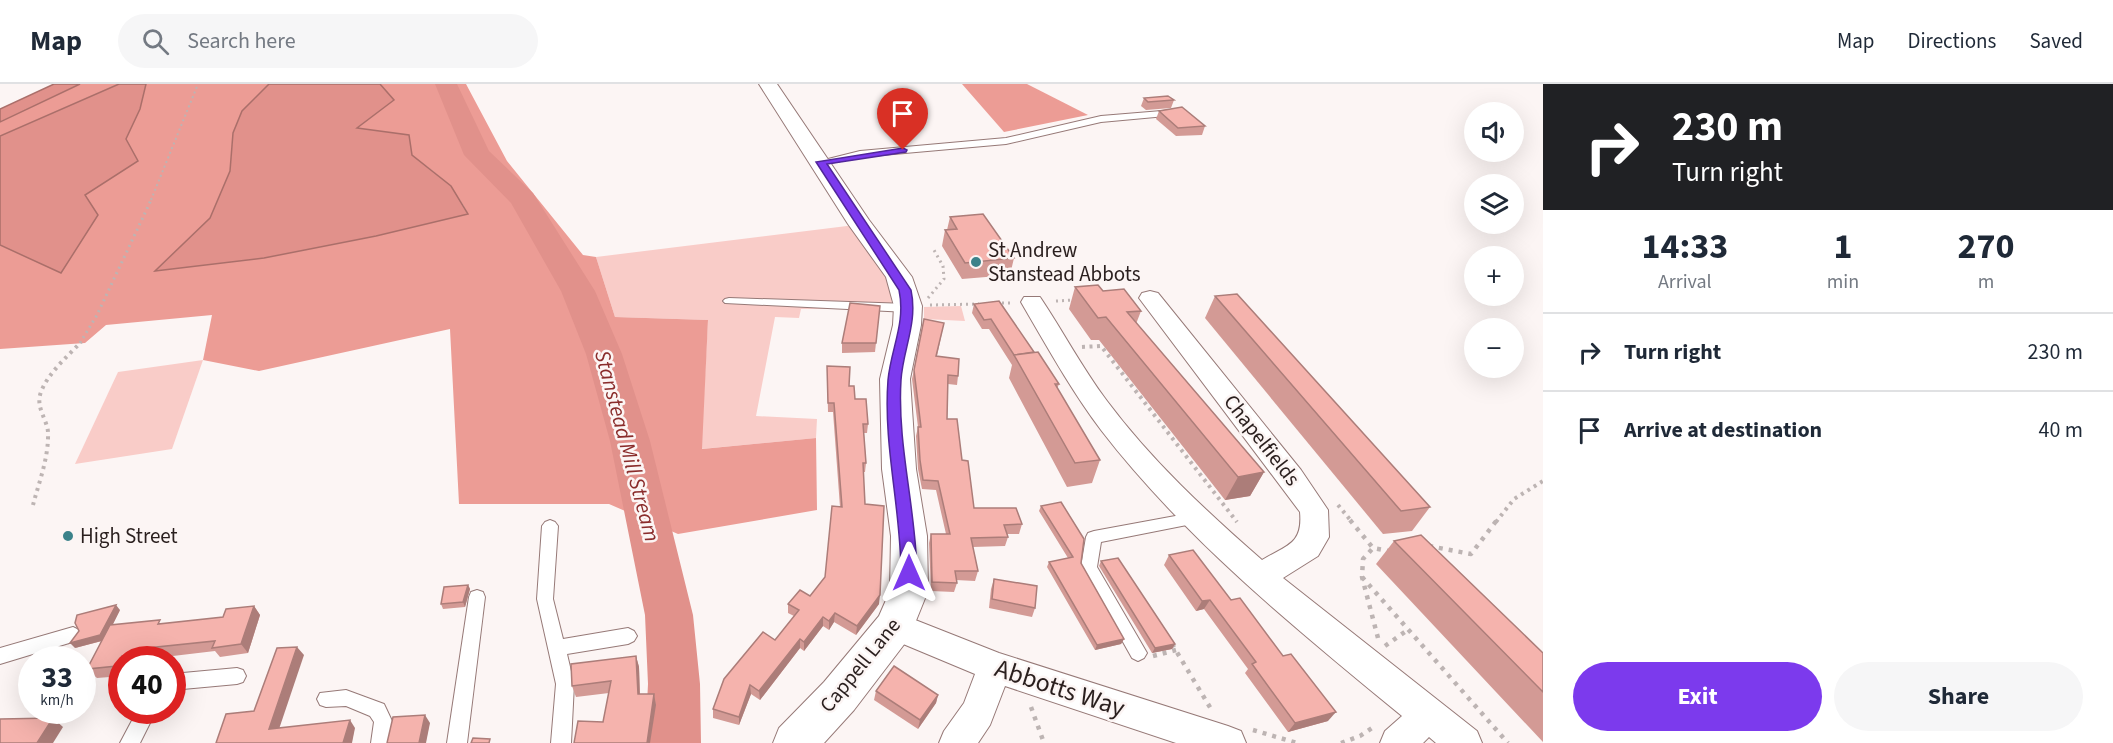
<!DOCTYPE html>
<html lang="en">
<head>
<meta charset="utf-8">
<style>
	:root { --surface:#fff; --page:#f6f6f7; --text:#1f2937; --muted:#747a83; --line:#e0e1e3; --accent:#7c3aed }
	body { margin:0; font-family:"Source Sans 3",sans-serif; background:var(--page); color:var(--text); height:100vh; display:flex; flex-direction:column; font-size:22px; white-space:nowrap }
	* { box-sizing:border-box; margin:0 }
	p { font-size:20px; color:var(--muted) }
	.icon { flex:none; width:33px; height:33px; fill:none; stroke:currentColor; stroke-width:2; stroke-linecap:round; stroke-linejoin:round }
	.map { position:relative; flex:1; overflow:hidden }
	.drawer { display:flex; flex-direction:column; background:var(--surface); width:570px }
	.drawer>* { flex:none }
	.top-card { background:#202124; color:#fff; overflow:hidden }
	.tools { position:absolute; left:1464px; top:18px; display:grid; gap:12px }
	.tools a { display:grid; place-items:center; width:60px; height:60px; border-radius:50%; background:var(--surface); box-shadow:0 6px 24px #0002; font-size:30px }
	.speed { position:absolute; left:18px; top:562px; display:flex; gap:12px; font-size:30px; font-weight:700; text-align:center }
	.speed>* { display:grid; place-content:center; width:78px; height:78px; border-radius:50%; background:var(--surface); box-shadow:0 6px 24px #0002; line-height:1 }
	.speed small { font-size:15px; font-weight:400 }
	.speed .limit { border:9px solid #d22; background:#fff; color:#111 }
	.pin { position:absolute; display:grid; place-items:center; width:51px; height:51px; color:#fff; margin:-62px -26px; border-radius:50% 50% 50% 0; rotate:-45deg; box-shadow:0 0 6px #0007 }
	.pin .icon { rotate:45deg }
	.me { position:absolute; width:66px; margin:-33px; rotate:0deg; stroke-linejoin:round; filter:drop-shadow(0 0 4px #0008) }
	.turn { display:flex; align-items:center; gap:21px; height:126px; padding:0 30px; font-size:27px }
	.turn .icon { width:78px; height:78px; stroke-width:2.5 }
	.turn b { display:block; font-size:42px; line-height:51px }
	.eta { display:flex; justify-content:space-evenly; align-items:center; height:102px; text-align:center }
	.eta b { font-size:36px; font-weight:700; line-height:42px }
	.cta { display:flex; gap:12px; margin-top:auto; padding:12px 30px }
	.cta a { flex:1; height:69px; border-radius:36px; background:var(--accent); color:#fff; font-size:24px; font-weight:700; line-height:69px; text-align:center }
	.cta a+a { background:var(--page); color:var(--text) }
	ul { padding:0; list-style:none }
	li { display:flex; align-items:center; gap:18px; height:78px; padding:0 30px; border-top:2px solid var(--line) }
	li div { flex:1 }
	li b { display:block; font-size:22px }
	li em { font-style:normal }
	header { display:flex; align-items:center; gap:36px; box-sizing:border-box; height:84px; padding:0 30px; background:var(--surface); border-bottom:2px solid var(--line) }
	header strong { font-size:28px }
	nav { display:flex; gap:33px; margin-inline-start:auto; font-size:21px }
	.search { width:420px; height:54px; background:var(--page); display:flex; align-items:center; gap:15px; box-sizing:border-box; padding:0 21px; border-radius:33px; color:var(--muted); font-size:22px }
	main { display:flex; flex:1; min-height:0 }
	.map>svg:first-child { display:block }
</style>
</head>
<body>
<header>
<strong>Map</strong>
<div class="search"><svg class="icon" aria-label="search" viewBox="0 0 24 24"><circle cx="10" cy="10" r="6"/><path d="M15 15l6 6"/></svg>Search here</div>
<nav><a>Map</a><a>Directions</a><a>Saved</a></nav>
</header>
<main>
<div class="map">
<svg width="1543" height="659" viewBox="0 0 1543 659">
	<rect width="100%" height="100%" fill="#fcf5f4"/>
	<!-- green -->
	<g fill="#f9ccc8">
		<polygon points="855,141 891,202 892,225 801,225 799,234 775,233 756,332 817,335 816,354 701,365 708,236 615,233 596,173"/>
		<polygon points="961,222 965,237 924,235 924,223"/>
		<polygon points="203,276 172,365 75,380 118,288"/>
	</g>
	<!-- forest -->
	<g fill="#ec9c95">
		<polygon points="80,0 119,0 0,52 0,38"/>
		<path d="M146 0H269L242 27 233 49 230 87 210 134 156 186 264 174 376 152 468 130C447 85 399 65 357 44L393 16 380 0H466L507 77 583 171 596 173 615 233 708 236 702 365 816 354 817 426 678 450 609 420H459L450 245 259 287 203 276 212 231 106 241 85 259 0 265V161L61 188 85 111 125 55 140 25Z"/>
		<polygon points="962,0 1027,0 1088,31 1004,48"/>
	</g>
	<!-- water -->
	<g fill="#e1918b" stroke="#aa6f6a" stroke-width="1.5">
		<polygon points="54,0 80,0 0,38 0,25"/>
		<polygon points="119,0 146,0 140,25 126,55 138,77 85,111 98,131 61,189 0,161 0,52"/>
		<polygon points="269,0 380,0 394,16 357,44 409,51 412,71 451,102 468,130 376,152 264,174 155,187 210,134 230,87 233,49 242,27"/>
	</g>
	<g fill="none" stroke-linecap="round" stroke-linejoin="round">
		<!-- river -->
		<polygon fill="#e1918b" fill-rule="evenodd" points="435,0 457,0 489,67 533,109 595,207 622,270 650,357 693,531 700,600 701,659 645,659 648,600 645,531 610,357 586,270 561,207 511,119 464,71"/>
		<defs>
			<g id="service">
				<polygon points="1174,26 1178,29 1177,31 1101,38 1006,60 860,73 821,81 816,78 860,67 1006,54 1101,32"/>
				<polygon points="729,214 908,220 914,224 908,228 725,219 723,217 725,215"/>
				<polygon points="1197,428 1202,430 1205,434 1202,438 1101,458 1097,483 1147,569 1144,574 1138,577 1132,574 1081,483 1086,453 1088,449 1094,447"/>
				<polygon points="550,436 555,438 558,442 553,515 563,555 628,544 634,547 637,552 634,557 628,560 567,570 574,600 571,659 551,659 556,600 537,515 542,442 545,438"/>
				<polygon points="477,506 483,508 485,513 467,659 447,659 469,513 471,508"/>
				<polygon points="73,543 79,546 82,551 79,556 0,580 0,564"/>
				<polygon points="237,584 243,586 246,592 243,598 237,600 172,606 172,590"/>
				<polygon points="346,606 384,620 392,637 391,659 371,659 374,638 370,632 346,622 326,623 320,621 317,615 320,609"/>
				<polygon points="137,627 156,627 140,659 120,659"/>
			</g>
			<g id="minor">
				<path d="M1150 207 1158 209 1301 386 1328 426 1329 453 1318 472 1283 494 1477 647 1482 659H1436L1429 653 1423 659H1380L1385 647 1402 632C1296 545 1185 455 1101 346 1071 306 1046 261 1021 218L1024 213H1040C1063 247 1082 284 1107 317 1151 376 1207 428 1262 476 1287 461 1303 460 1300 428L1139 214 1142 209Z"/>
				<polygon points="895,528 999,569 1228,642 1241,647 1246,659 1176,659 1005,602 990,641 978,659 939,659 944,647 964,619 975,590 884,552 879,542 884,532"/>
			</g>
			<polygon id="tertiary" points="759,0 777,0 869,136 912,193 922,222 921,241 910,295 916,385 927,452 928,507 909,554 854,626 824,659 773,659 779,644 824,598 879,532 890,507 891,452 882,385 880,295 893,241 894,222 886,193 848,140"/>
		</defs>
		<!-- service casing -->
		<use href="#service" stroke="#967977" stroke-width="2"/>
		<!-- minor casing -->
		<use href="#minor" stroke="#967977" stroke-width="2"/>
		<!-- tertiary casing -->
		<use href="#tertiary" stroke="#967977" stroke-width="2"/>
		<!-- path-far3 -->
		<polyline stroke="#bdb4b3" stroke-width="2" stroke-dasharray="2 3" stroke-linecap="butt" points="151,116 198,0"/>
		<!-- path-far2 -->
		<g stroke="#bdb4b3" stroke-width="3" stroke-dasharray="2 4" stroke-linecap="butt">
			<polyline points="928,214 944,195 943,182 934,166"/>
			<polyline points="1056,217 1075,216"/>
			<polyline points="996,219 1012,219"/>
			<polyline points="930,221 979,220"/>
			<polyline points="80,259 97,231 152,114"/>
		</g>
		<!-- path-far1 -->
		<g stroke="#bdb4b3" stroke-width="4" stroke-dasharray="3 4.5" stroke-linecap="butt">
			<polyline points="1082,263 1101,262 1237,438"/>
			<path d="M33 421C39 398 49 373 48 348 47 335 35 323 41 308 48 289 67 273 81 258"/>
			<polyline points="1338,421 1352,438"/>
			<polyline points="1496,438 1514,415 1543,397"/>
		</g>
		<!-- path -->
		<g stroke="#bdb4b3" stroke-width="4.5" stroke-dasharray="4 6" stroke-linecap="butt">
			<polyline points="1350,436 1373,464"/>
			<polyline points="1429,462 1471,470 1497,436"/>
			<polyline points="1362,493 1508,659"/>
			<polyline points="1378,554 1362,493 1363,475 1373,464 1389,467"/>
			<polyline points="1172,560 1211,625"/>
			<polyline points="1385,562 1409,545"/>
			<polyline points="1153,572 1176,566"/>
			<polyline points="1031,623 1044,659"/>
			<polyline points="1253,646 1297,659"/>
			<polyline points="1341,659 1360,652 1375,642"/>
		</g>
		<!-- service -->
		<use href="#service" fill="#fff" fill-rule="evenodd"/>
		<!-- minor -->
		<use href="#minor" fill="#fff" fill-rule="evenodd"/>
		<!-- tertiary -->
		<use href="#tertiary" fill="#fff" fill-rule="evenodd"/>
	</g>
	<!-- wall -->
	<g fill="#d39a95">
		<polygon points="1144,14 1174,16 1171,24 1146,26 1141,22"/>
		<polygon points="1159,27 1205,42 1202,51 1176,52 1156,35"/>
		<polygon points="950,133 1014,174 1010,191 962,195 942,162 945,146 947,146"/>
		<polygon points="1075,203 1103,207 1141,227 1136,240 1264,388 1250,412 1225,416 1099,256 1091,256 1069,225"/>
		<polygon points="1215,212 1430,423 1412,447 1383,450 1205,234"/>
		<polygon points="974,220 1034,268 1059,300 1057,305 1100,376 1092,399 1067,403 1009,294 1012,281 989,245 982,245 972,229"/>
		<polygon points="880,222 875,268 842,269 842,259"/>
		<polygon points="944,239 937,272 958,292 957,301 948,300 947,335 962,376 974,424 1022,440 1019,450 1007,450 1008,453 1005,462 973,463 978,487 975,497 956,496 957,499 954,508 931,507 929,459 931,450 946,450 936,406 922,405 918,385 916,352 918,343 912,295 914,286"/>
		<polygon points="827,282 849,302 855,315 868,340 867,349 864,349 866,379 865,388 863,388 865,420 879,520 856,551 834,538 829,546 823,542 804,567 800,564 760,616 751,610 739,641 713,634 713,625 775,556 794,532 788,529 788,520 810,512 825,493 840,423 833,328 828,328"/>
		<polygon points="1041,422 1081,479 1124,555 1121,560 1095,566 1047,483 1049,478 1068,474 1039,427"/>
		<polygon points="1394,457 1543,569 1543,658 1376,480"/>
		<polygon points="1169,471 1231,516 1328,637 1288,648 1245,589 1248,585 1204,525 1196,527 1164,481"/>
		<polygon points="1101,477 1175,560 1172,565 1152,569 1099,482"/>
		<polygon points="994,495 1035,524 1032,533 989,524 991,505"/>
		<polygon points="468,501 470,505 465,523 443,525 441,520"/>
		<polygon points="254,522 260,531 248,569 220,573 215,567 156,574 155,576 122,576 122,592 97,594 87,585 102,557 75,564 120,526 113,540 164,540 223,533"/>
		<polygon points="636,572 639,583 640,610 654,610 656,621 603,638 609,609 576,613 572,602"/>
		<polygon points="876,607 938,611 936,619 918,645 874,616"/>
	</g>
	<!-- shaded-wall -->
	<g fill="#ac7d79">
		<polygon points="1264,388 1250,412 1225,416 1238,393"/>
		<polygon points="468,501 470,505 465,523 463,518"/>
		<polygon points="880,511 879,520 856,551 857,542"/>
		<polygon points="1210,516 1204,525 1196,527 1202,517"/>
		<polygon points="116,521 120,526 105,556 75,564 70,559"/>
		<polygon points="254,522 260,531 248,569 241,560"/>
		<polygon points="835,529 834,538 829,546 829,537"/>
		<polygon points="823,533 823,542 804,567 804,558"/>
		<polygon points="800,555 800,564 760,616 759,607"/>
		<polygon points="1124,555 1121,560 1095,566 1097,561"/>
		<polygon points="1175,560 1172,565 1152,569 1155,564"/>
		<polygon points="297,563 304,571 276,654 269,645"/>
		<polygon points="147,564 156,574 155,576 152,576 145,569"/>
		<polygon points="122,572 126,576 122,576 122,587 117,582"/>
		<polygon points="636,572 639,583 640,620 638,610"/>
		<polygon points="750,601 751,610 739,641 739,633"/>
		<polygon points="654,610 656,621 650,659 647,659"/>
		<polygon points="938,611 936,619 918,645 920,636"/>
		<polygon points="1336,628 1328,637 1288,648 1295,639"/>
		<polygon points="425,631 430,639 426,659 419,659"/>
		<polygon points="53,634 63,643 53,659 37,659"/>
		<polygon points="350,636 355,644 352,659 343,659"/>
	</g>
	<!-- building -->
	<g fill="#f5b3ad" stroke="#ac7d79" stroke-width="1.5">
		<polygon points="1168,12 1174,16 1148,18 1144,14"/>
		<polygon points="1182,23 1205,42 1178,44 1159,27"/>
		<polygon points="983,130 1014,174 965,179 945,146 957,145 950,133"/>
		<polygon points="1098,201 1103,207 1124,205 1141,227 1127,228 1264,388 1238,393 1106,233 1098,234 1075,203"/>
		<polygon points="1237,210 1430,423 1401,427 1215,212"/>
		<polygon points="999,217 1034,268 1014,271 991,235 984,236 974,220"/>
		<polygon points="850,219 880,222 876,259 842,259"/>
		<polygon points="924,235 944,239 936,272 959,275 958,292 948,291 947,335 957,335 962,376 968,377 974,424 1016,424 1022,440 1004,441 1008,453 971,454 978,487 955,487 957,499 932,498 931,450 950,450 938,397 923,396 920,376 918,343 921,343 914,286"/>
		<polygon points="1038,268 1059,300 1055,300 1100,376 1075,379 1014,271"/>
		<polygon points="827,282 850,283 849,302 854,302 855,315 866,315 868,340 863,340 866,379 863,379 865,420 884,422 880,511 857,542 835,529 829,537 823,533 804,558 800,555 759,607 750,601 739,633 713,625 724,595 763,548 775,556 799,526 788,520 800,506 810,512 825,493 832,422 842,423 834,319 828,319"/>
		<polygon points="1061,418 1084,455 1081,479 1124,555 1097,561 1049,478 1073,473 1041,422"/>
		<polygon points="1421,451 1543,569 1543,608 1394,457"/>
		<polygon points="1193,466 1231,516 1240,514 1283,572 1291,570 1336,628 1295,639 1252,580 1256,578 1210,516 1202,517 1169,471"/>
		<polygon points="1118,474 1175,560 1155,564 1101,477"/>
		<polygon points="994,495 1037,502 1035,524 992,515"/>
		<polygon points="468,501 463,518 441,520 444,503"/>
		<polygon points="116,521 100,551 70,559 79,547 75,539 77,531"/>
		<polygon points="254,522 241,560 212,564 215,557 147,564 145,569 122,572 117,582 87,585 110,541 160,536 158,540 223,533 226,525"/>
		<polygon points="297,563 269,645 350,636 343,659 216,659 226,630 254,627 277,564"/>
		<polygon points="636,572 638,610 654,610 647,659 574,659 578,637 603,638 611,597 572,602 571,580"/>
		<polygon points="894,582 938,611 920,636 876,607"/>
		<polygon points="425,631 419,659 387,659 393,633"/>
		<polygon points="53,634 37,659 0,659 0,635"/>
		<polygon points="473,654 490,655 489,659 471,659"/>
	</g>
	<!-- route -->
	<path fill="#7c3aed" stroke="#51269a" stroke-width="1.5" d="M903 64 907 66 906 68 827 80 911 206C918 239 903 265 901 296 897 361 916 425 917 489L915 494H904L901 489C901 425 883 361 888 296 891 264 906 239 899 206L816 78Z"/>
	<!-- markers -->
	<g fill="#3b828a" stroke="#fcf5f4" stroke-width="2">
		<circle cx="976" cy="178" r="6"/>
		<circle cx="68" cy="452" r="6"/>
	</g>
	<g text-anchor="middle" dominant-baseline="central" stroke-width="5" stroke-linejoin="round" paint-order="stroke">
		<!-- poi labels -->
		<g font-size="21" fill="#2a1f1e" stroke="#fcf5f4" text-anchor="start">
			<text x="988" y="166">St Andrew<tspan x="988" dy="24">Stanstead Abbots</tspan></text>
			<text x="80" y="452">High Street</text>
		</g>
		<!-- street labels -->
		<g font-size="21" fill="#2a1f1e" stroke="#fcf5f4">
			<text transform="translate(1262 356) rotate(52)">Chapelfields</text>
			<text transform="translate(860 581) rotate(-51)">Cappell Lane</text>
		</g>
		<!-- water labels -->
		<g font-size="22" font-style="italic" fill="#8a2c2b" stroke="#fcf5f4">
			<text transform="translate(627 362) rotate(75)">Stanstead Mill Stream</text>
		</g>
		<!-- near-street labels -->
		<g font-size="26" fill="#2a1f1e" stroke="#fcf5f4">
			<text transform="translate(1060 604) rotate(18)">Abbotts Way</text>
		</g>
	</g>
</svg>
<div class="tools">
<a><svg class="icon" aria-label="sound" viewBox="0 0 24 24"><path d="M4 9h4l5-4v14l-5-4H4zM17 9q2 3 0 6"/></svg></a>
<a><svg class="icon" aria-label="layers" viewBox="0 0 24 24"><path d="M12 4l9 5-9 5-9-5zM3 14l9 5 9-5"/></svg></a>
<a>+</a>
<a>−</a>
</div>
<div class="speed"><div>33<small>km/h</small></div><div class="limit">40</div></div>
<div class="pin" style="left:903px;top:66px;background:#d93025"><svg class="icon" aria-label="arrive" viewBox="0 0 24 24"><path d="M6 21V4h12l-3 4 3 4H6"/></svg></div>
<svg class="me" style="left:909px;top:489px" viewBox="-20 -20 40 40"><path d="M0-17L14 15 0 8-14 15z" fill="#7c3aed" stroke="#fff" stroke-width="4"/></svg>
</div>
<section class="drawer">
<div class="top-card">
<div class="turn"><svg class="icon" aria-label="right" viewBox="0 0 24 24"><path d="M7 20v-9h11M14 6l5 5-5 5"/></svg><div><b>230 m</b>Turn right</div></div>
</div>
<div class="eta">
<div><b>14:33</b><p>Arrival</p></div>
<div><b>1</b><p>min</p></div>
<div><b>270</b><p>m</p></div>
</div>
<ul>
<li><svg class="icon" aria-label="right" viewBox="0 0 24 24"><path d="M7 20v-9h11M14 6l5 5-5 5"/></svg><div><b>Turn right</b></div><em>230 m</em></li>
<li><svg class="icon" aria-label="arrive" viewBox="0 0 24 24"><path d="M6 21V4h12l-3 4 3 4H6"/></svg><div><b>Arrive at destination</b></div><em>40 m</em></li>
</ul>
<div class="cta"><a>Exit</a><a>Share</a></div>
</section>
</main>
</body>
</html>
